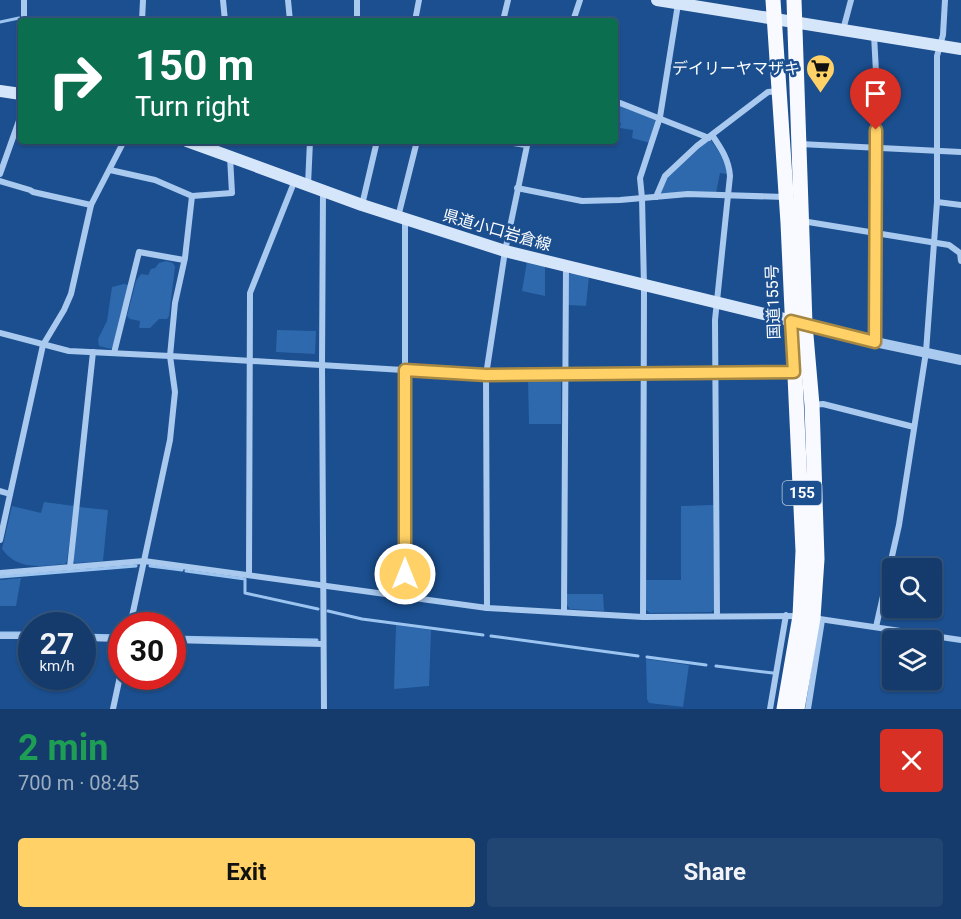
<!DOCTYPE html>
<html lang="en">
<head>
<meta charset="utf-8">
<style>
	:root { --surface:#143b6b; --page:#214673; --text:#f1f3f6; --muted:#9dadc1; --line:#33557e; --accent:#ffd166 }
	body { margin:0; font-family:Roboto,"Noto Sans JP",sans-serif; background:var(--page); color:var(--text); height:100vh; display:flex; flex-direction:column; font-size:22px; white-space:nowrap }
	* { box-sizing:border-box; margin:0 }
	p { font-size:20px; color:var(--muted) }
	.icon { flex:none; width:33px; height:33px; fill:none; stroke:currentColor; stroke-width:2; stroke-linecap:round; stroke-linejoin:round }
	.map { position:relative; height:709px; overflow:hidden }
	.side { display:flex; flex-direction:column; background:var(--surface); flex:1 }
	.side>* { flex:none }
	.banner { position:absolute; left:18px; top:18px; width:600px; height:126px; border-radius:6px; box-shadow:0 2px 4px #0004,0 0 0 2px var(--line); background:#0b6e4f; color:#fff; overflow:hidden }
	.fabs { position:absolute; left:882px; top:558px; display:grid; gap:12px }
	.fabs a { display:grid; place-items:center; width:60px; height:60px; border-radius:6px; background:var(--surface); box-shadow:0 2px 4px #0004,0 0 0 2px var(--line); font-size:30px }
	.speed { position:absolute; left:18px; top:612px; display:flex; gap:12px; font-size:30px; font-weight:700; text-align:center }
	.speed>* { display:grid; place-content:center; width:78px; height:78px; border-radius:50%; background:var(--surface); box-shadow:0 2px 4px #0004,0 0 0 2px var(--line); line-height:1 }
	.speed small { font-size:15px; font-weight:400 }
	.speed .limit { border:9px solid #d22; background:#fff; color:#111 }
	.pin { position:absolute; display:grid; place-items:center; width:51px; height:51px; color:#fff; margin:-62px -26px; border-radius:50% 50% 50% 0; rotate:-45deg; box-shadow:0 0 6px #0007 }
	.pin .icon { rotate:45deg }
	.me { position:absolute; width:66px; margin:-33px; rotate:0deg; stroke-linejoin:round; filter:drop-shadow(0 0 4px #0008) }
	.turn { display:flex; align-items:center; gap:21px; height:126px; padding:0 18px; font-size:27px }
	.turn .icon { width:78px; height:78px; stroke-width:2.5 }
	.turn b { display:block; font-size:42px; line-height:51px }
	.round { display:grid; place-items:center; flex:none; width:63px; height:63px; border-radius:6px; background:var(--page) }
	.summary { display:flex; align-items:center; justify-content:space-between; height:102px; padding:0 18px }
	h1 { font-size:36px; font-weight:700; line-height:45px; color:#1e9e55 }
	.action { display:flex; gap:12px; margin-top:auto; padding:12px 18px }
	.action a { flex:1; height:69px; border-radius:6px; background:var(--accent); color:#111; font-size:24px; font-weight:700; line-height:69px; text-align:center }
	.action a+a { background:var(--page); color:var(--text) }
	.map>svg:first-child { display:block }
</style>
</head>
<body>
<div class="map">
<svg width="961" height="709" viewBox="0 0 961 709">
	<rect width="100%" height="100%" fill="#1b4f8f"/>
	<!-- green -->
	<g fill="#2e69ad">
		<polygon points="615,103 654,117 656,122 650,143 632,138 633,130 620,128 621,123 615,122"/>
		<path d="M710 139C718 150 726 161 728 174L720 173 716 193H660L667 177Z"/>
		<polygon points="166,261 173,263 175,267 169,316 167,319 159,319 150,328 139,328 140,321 130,319 127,316 136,281 141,274 148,275 151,269 155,268 159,263"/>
		<polygon points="527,261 545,266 545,296 522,291"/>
		<polygon points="573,272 589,276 586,306 568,305 569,274"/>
		<polygon points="124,284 129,285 113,346 111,349 99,346 98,339 107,321 112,287"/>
		<polygon points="277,330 316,331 315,354 276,352"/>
		<polygon points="559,378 561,381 561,424 529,424 528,379"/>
		<path d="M44 502 74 506 67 561 65 564C41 566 18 571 2 549L12 506 41 513Z"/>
		<polygon points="713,505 714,610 711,612 650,613 646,610 646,580 681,580 681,506"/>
		<polygon points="79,507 108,510 103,561 75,563 73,560"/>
		<polygon points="21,578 16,606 0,606 0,580"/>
		<polygon points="567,594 603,594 604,611 570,609 567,605"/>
		<polygon points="396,625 431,630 429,686 394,689"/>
		<polygon points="646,659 689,665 683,707 649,703 647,699"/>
	</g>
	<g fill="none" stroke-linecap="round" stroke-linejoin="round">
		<!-- stream -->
		<g stroke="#9cc4f0" stroke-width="3">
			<polyline points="0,22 19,18"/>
			<polyline points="150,566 182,570"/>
			<polyline points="186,571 245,579 245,593 318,609"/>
			<polyline points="0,577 136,566"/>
			<polyline points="328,611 362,619 483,635"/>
			<polyline points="0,633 21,633"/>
			<polyline points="82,635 122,636"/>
			<polyline points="491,636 638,656"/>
			<polyline points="172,637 317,640"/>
			<polyline points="647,657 706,665"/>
			<polyline points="716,666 773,673"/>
		</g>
		<!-- minor -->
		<g stroke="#a9c9ee" stroke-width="6">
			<polyline points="223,0 225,21"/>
			<polyline points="288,0 290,21"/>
			<polyline points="357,0 357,21"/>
			<polyline points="24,21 24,0"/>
			<polyline points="142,21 143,0"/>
			<polyline points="415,21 419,0"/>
			<polyline points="503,21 508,0"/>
			<polyline points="573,21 580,0"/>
			<polyline points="843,30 851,0"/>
			<polyline points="874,35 876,72 875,342"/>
			<polyline points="615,101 709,138"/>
			<path d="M712 135C721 148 729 160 730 176L715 320 717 616"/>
			<polyline points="499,141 526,145"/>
			<polyline points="800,144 961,152"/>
			<polyline points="110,170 155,180 192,196 232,193 230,157"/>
			<polyline points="0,174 21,115"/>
			<polyline points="0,181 30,190 33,192 91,205"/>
			<polyline points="308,185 310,141"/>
			<polyline points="517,188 582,201 620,200 688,194 784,197"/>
			<polyline points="323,191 322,365 324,709"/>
			<polyline points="656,197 665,176 697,146 768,92 779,91"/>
			<polyline points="937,202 961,205"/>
			<polyline points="362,205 377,141"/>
			<polyline points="398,217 417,141"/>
			<polyline points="405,219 405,596"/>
			<polyline points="802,221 949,245 960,253 961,261"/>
			<polyline points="0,333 69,351 170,356 486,375 794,372"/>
			<polyline points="114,353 139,252 184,260"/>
			<polyline points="813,405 823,404 914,427"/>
			<polyline points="0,491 10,494"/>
			<polyline points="0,540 43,345 64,310 71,294 91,205 124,141"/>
			<polyline points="70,567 93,352"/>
			<polyline points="0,573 144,561 487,608 643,617 800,616"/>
			<polyline points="249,575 250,293 295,180"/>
			<polyline points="487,608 486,375 505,251 528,141"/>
			<polyline points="564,612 566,267"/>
			<polyline points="643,617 644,286 642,198 640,178 660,117 678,4"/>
			<polyline points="813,618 961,640"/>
			<polyline points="130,626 170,440 175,392 170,356 175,303 185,258 192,196"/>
			<polyline points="876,627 899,525 926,352 937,202 937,56 943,35 945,0"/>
			<polyline points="0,636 32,636"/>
			<polyline points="82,638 122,639"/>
			<polyline points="172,640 323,644"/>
			<polyline points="113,709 122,667"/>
			<polyline points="770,709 786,615"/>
			<polyline points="808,709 822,620"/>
		</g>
		<!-- tertiary -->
		<polyline stroke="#a9c9ee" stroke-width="10" points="805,324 875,342 961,360"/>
		<!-- secondary -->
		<g stroke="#d6e6fa" stroke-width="12">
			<polyline points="657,0 961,49"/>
			<polyline points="0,91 21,94"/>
			<polyline points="187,141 362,205 505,251 801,323"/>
		</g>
		<!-- trunk -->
		<g stroke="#f8faff" stroke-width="15">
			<polyline points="773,0 788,223 803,551 800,616 784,709"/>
			<polyline points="794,0 805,324 812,405 817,559 813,618 797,709"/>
		</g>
	</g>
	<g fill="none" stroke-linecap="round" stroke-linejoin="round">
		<defs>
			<polyline id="route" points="405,574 405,370 486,375 794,372 791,321 875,342 876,130"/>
		</defs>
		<!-- route casing -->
		<use href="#route" stroke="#a68842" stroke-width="15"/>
		<!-- route -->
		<use href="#route" stroke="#ffd166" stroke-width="10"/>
	</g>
	<!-- icons -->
	<defs>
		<symbol id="supermarket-pin" viewBox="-11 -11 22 30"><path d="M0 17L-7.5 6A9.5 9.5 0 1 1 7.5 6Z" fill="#ffd166" stroke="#1b4f8f"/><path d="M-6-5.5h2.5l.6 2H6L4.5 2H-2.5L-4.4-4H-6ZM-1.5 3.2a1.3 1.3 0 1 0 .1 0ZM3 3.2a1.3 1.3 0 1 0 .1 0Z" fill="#111"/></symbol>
	</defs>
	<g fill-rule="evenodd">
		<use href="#supermarket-pin" x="804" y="52" width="33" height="45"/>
	</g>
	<g text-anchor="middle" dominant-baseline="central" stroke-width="5" stroke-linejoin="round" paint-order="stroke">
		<!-- shield labels -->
		<rect fill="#1b4f8f" stroke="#bbcadd" stroke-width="1.5" x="782.5" y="481" width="39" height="24" rx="4.5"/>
		<g font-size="15" font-weight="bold" fill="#fff">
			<text x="802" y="493">155</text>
		</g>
		<!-- poi labels -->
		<g font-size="16" fill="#fff" stroke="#1b4f8f" text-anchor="end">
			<text x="800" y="68">デイリーヤマザキ</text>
		</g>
		<!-- street labels -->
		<g font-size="16" fill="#fff" stroke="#1b4f8f">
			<text transform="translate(497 230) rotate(16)">県道小口岩倉線</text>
			<text transform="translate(773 302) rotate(-92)">国道155号</text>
		</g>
	</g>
</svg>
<div class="fabs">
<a><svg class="icon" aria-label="search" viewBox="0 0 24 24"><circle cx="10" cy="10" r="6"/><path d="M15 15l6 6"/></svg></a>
<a><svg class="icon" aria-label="layers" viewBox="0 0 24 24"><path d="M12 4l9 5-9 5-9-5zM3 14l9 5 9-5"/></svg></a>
</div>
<div class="speed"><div>27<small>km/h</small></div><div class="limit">30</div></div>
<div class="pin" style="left:876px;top:130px;background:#d93025"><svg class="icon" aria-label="arrive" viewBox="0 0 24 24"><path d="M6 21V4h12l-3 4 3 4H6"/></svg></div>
<svg class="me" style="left:405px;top:574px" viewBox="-20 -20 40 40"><circle r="17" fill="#ffd166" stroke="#fff" stroke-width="3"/><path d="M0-11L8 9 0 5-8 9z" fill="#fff"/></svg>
<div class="banner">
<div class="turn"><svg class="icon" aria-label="right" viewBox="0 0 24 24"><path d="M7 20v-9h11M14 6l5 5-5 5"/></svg><div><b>150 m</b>Turn right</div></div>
</div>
</div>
<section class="side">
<div class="summary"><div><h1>2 min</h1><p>700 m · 08:45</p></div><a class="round" style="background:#d93025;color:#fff"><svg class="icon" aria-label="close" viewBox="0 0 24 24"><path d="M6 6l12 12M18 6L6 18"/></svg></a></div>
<div class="action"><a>Exit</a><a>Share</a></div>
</section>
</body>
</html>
